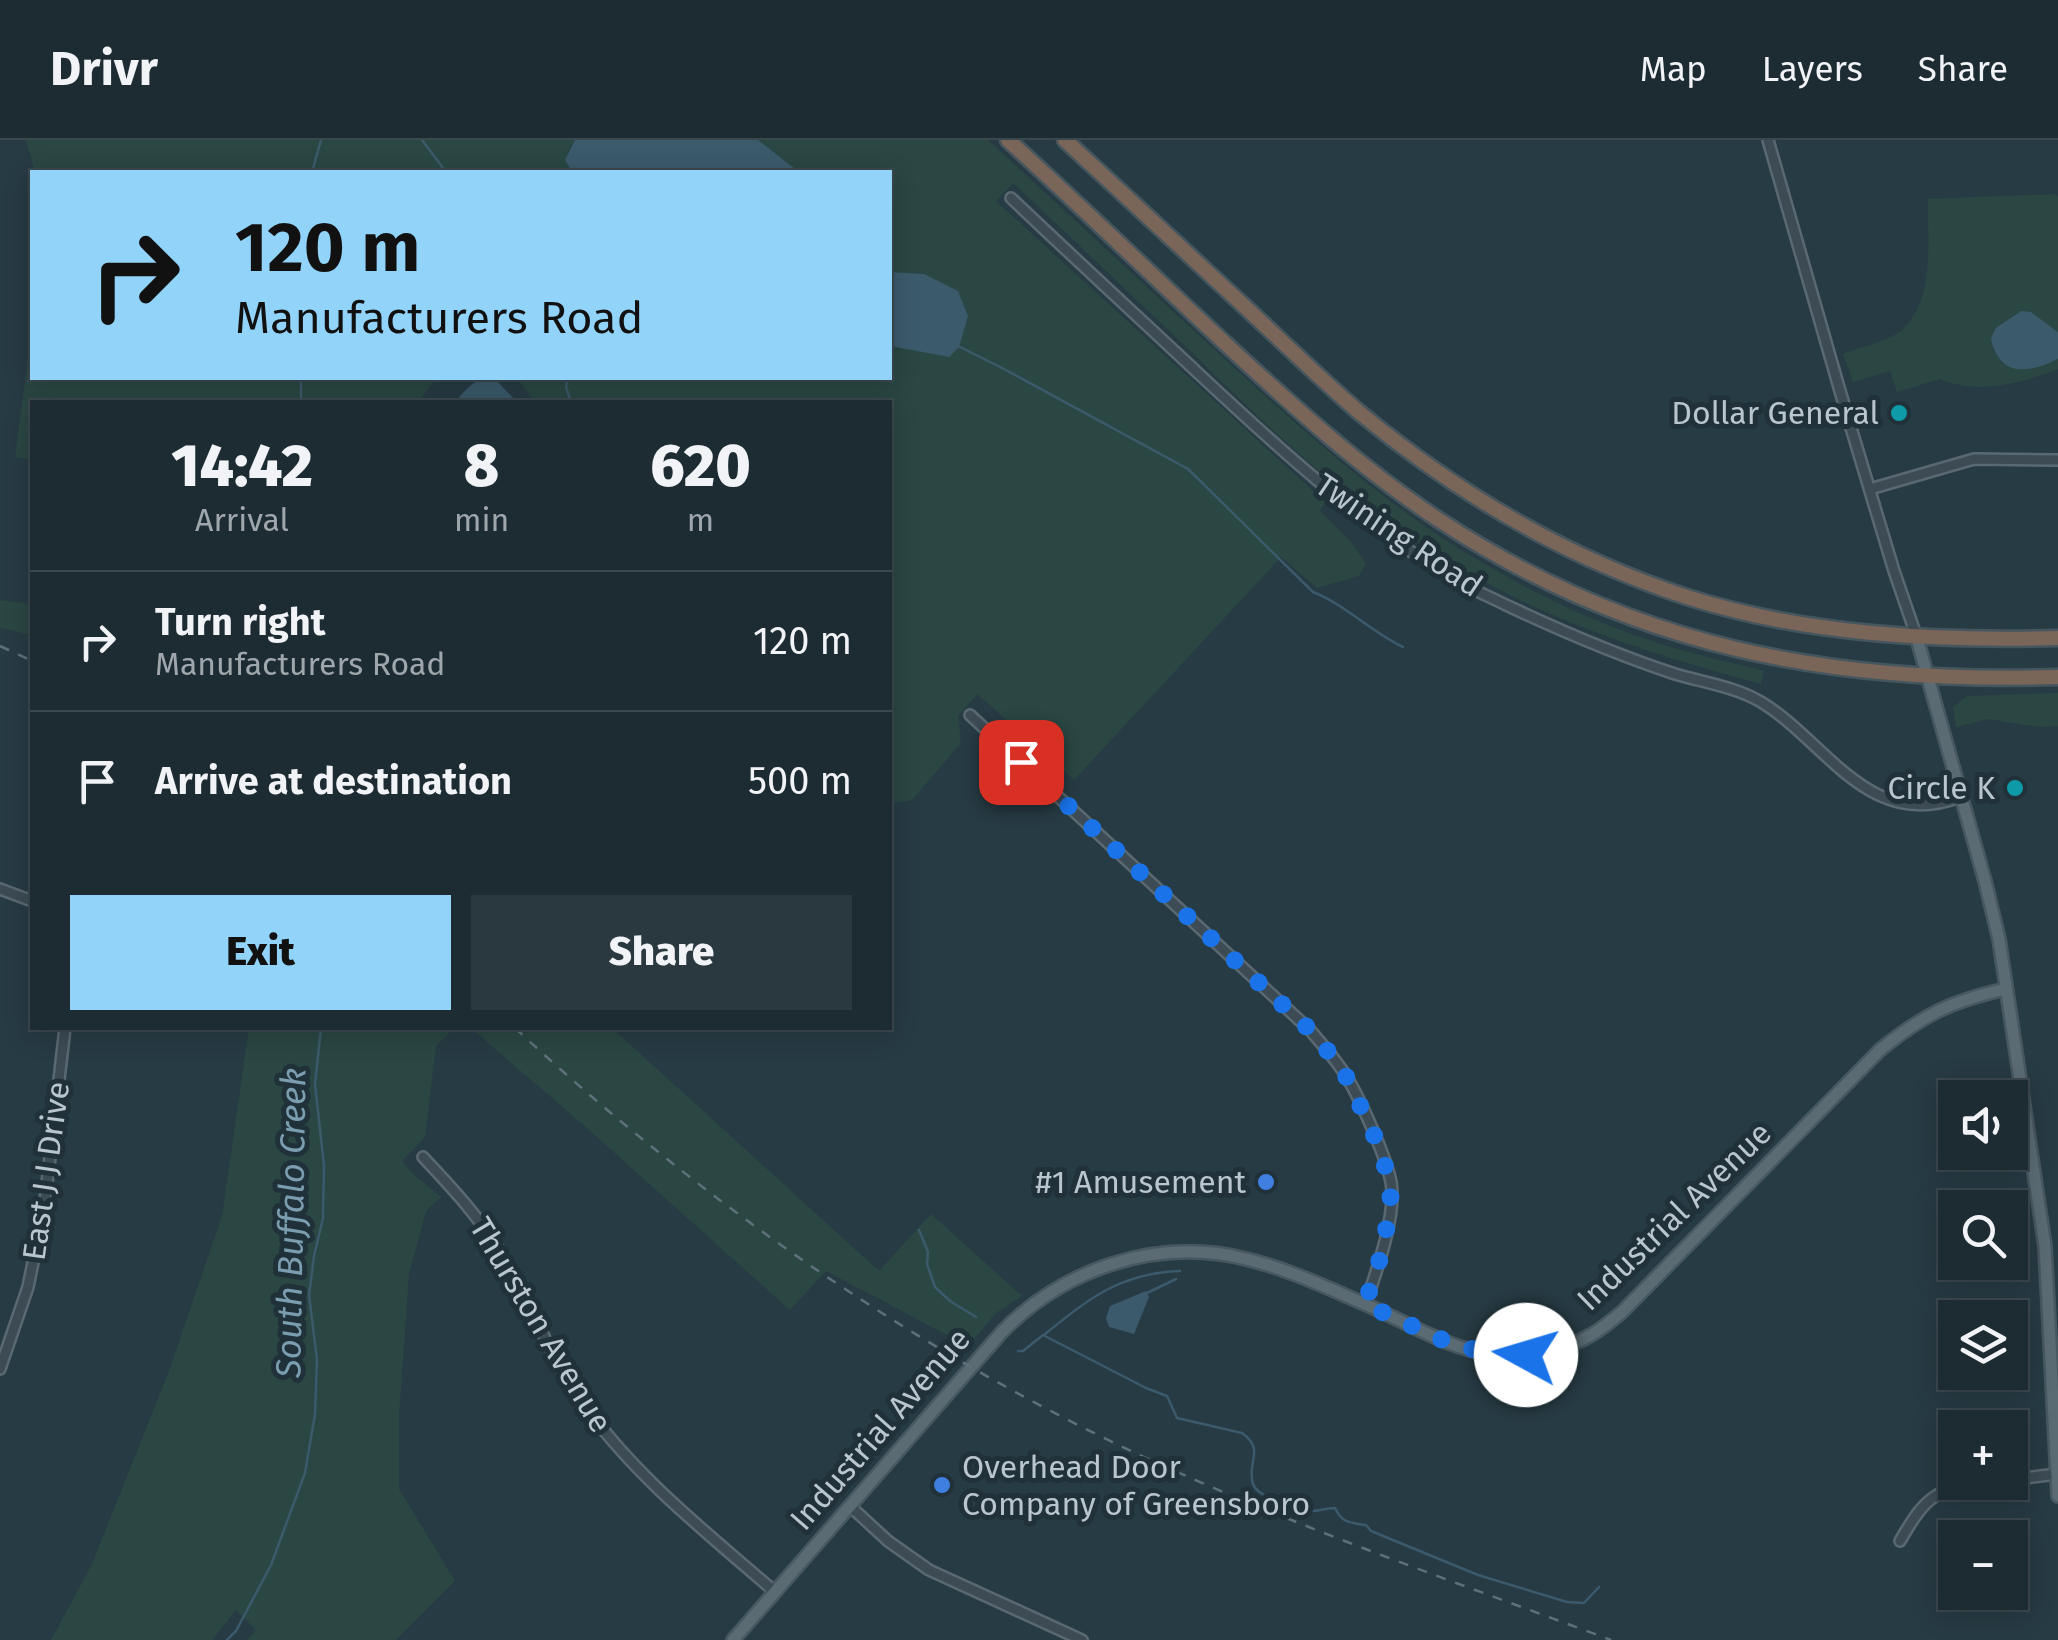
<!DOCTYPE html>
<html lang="en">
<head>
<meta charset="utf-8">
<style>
	:root { --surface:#1d2c33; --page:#2a383f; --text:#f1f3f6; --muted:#a0a7ac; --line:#3b484e; --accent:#92d3f9 }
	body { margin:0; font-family:"Fira Sans",sans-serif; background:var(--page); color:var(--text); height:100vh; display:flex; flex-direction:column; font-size:38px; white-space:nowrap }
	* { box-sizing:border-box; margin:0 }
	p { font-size:32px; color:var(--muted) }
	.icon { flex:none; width:55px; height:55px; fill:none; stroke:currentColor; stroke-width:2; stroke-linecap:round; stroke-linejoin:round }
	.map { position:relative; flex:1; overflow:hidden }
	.details { position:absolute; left:30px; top:260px; width:862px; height:630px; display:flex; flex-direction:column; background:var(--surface); border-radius:0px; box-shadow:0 5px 25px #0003,0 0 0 2px var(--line) }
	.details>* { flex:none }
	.banner { position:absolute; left:30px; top:30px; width:862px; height:210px; border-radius:0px; box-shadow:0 5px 25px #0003,0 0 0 2px var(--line); background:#92d3f9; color:#111; overflow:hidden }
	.fabs { position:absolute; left:1938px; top:940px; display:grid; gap:20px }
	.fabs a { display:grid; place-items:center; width:90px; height:90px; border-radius:0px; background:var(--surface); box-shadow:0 5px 25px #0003,0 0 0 2px var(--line); font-size:50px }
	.pin { position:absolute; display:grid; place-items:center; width:85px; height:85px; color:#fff; margin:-42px; border-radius:20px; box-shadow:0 5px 15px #0006 }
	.me { position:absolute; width:110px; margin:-55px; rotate:276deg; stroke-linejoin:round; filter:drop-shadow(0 0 8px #0008) }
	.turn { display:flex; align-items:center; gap:35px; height:210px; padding:0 40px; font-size:45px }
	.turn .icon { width:130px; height:130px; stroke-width:2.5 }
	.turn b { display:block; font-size:70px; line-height:85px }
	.eta { display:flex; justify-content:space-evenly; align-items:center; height:170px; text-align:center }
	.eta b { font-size:60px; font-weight:800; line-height:70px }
	.button { display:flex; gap:20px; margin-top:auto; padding:20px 40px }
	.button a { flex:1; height:115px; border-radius:0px; background:var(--accent); color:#111; font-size:40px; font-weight:800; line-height:115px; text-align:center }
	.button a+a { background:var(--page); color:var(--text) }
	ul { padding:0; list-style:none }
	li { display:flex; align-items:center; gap:30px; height:140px; padding:0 40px; border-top:2px solid var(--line) }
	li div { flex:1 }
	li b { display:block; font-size:38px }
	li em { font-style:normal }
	header { display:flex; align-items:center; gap:60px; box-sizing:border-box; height:140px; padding:0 50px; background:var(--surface); border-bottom:2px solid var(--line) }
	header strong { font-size:48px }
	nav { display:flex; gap:55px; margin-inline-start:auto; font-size:35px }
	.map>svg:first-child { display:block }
</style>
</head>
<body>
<header>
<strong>Drivr</strong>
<nav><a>Map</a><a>Layers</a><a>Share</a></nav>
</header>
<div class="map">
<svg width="2058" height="1500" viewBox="0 0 2058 1500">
	<rect width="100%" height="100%" fill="#273b44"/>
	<!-- green -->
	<g fill="#2a4743">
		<polygon points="26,0 575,0 565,20 571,32 35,32"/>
		<path d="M758 0H988C1064 70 1140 141 1216 211 1298 286 1380 362 1476 419 1533 453 1597 484 1661 504 1695 515 1730 522 1764 531L1761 544C1658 516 1557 485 1465 431 1422 406 1379 377 1339 347 1284 304 1234 253 1183 204 1126 150 1070 96 1013 43L996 61 1325 362 1320 371 1349 400 1366 423 1359 436 1317 448 1281 417 1074 640 977 554 958 576 961 603 912 660 890 664V262H535L517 238H890V206L949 216 924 134 890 132V32H799Z"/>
		<path d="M2056 54 2058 57V192L2031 172 1993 209 2002 224 2053 222 2058 219V229C2022 243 1977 255 1940 239L1897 252 1890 231 1853 242 1843 214C1858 208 1891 200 1902 190 1936 158 1927 101 1928 59Z"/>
		<polygon points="32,188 32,238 437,238 418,262 32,262 32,320 15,317"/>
		<polygon points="0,460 32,464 32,495 0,488"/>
		<polygon points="2058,553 2058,586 2038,587 1988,579 1956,587 1953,567 1967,556"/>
		<polygon points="249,888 454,888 436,906 425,997 402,1021 414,1035 441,1057 426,1071 409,1134 399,1276 399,1349 455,1441 396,1500 247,1500 256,1490 236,1470 212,1500 51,1500 92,1424 169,1231 222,1076"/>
		<polygon points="471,888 612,888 879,1131 931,1074 1022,1156 996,1173 968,1206 826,1131 790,1170 588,989"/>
	</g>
	<!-- water -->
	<g fill="#3b5a6b">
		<polygon points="575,0 758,0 799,32 572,32 565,20"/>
		<polygon points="890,132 924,134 958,151 968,176 959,207 949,217 890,206"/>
		<path d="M2021 171 2031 172 2058 192V219C2028 234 1998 237 1991 198L1996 188Z"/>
		<path d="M488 238 496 240 517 262H455C465 251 472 240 488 238Z"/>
		<polygon points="1146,1151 1149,1157 1134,1194 1109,1187 1106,1178 1110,1166"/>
	</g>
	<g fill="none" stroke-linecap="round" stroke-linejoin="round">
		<!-- stream -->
		<g stroke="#3b5a6b" stroke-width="2.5">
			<polyline points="422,0 446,32"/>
			<polyline points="312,32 321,0"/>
			<path d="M956 205 1004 229 1188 329 1313 452C1346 465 1371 492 1403 507"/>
			<polyline points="301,238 301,262"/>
			<polyline points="567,238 566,247 571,262"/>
			<polyline points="890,759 892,758"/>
			<polyline points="919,1090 928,1112 927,1124 935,1147 950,1161 976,1177"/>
			<polyline points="1147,1153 1176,1139"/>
			<path d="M1044 1195C1087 1159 1121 1133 1180 1131"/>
			<path d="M1018 1211H1023L1043 1195 1146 1248 1167 1256 1177 1278 1242 1293C1266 1310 1246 1322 1253 1344 1257 1357 1297 1370 1311 1371 1319 1371 1327 1368 1335 1368 1342 1383 1350 1383 1366 1385L1371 1391 1478 1435 1567 1462 1584 1463 1599 1447"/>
			<polyline points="227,1500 236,1491 271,1425 305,1333 315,1274 317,1220 309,1155 314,1116 323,1078 324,1026 315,944 321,888"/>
		</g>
		<defs>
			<g id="minor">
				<polyline points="1768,0 1840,251 1894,431 1916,495"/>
				<path d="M1011 58C1073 117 1136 175 1199 234 1278 308 1359 382 1452 438 1469 448 1488 456 1506 465 1561 491 1617 515 1675 534 1702 542 1736 547 1761 562 1826 601 1868 692 1960 657"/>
				<polyline points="1870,349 1974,319 2058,320"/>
				<path d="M970 575 1310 890C1320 902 1331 914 1340 927 1356 948 1386 1016 1391 1042 1397 1075 1376 1133 1365 1165"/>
				<polyline points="0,749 32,761"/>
				<path d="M423 1017C453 1049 482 1080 504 1118 531 1163 549 1216 580 1259 633 1335 706 1392 775 1452"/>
				<polyline points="0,1229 28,1147 44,1069 65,888"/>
				<polyline points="2010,1340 2056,1334"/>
				<polyline points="850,1366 888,1401 929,1430 1082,1500"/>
				<path d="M1900 1401C1927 1354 1936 1349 1989 1342"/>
			</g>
			<g id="major">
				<polyline points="1916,495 1985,741 1999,799 2045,1106 2058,1356"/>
				<path d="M733 1500 1001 1193C1064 1128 1158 1097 1246 1119 1288 1129 1328 1148 1367 1165 1408 1183 1450 1210 1495 1215 1526 1219 1564 1211 1591 1195 1602 1189 1612 1180 1622 1172L1880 910C1923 875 1951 861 2006 849"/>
			</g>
			<g id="highway">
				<path d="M1008 0C1083 68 1155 138 1229 207 1295 268 1363 330 1439 380 1632 507 1830 544 2058 537"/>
				<path d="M1065 0C1124 55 1184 110 1243 165 1282 201 1320 239 1360 273 1458 354 1569 419 1690 458 1808 495 1935 501 2058 498"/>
			</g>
		</defs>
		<!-- minor casing -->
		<use href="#minor" stroke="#5a6971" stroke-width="14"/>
		<!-- major casing -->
		<use href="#major" stroke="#485860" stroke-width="16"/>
		<!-- highway casing -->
		<use href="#highway" stroke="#46565e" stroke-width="19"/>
		<!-- minor -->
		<use href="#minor" stroke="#3c4b54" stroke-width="9"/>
		<!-- major -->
		<use href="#major" stroke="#5a6b74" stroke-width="11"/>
		<!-- highway -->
		<use href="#highway" stroke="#7a6559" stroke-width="14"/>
		<!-- rail -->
		<g stroke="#5e717b" stroke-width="2.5" stroke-dasharray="10 10" stroke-linecap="butt">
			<polyline points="0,506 32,521"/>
			<path d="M515 888C698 1058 905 1204 1131 1311 1287 1384 1450 1440 1611 1500"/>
		</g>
	</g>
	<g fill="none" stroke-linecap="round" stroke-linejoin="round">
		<!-- route -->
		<polyline stroke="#1a73e8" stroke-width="18" stroke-dasharray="0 32.4" points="1021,622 1310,890 1342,928 1373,992 1391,1043 1390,1071 1386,1090 1379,1122 1365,1164 1447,1202 1494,1215 1526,1215"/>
	</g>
	<!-- markers -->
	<g fill="#0f9aa8" stroke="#203139" stroke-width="4">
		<circle cx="1899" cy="273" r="10"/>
		<circle cx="2015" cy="648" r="10"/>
	</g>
	<g fill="#3f7fe0" stroke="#203139" stroke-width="4">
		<circle cx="1266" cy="1042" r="10"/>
		<circle cx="942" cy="1345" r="10"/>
	</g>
	<g text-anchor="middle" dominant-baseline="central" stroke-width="10" stroke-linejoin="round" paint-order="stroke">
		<!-- poi labels -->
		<g font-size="32" fill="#b9c6cd" stroke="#203139" text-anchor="end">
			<text x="1879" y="273">Dollar General</text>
			<text x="1995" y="648">Circle K</text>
			<text x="1246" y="1042">#1 Amusement</text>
			<text x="962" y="1327" text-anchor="start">Overhead Door<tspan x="962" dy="37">Company of Greensboro</tspan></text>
		</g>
		<!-- street labels -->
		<g font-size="32" fill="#b9c6cd" stroke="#203139">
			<text transform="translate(1399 395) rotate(34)">Twining Road</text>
			<text transform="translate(46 1031) rotate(-82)">East J J Drive</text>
			<text transform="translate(1674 1076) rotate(-44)">Industrial Avenue</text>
			<text transform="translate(541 1185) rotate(59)">Thurston Avenue</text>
			<text transform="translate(880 1289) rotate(-49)">Industrial Avenue</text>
		</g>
		<!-- water labels -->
		<g font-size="35" font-style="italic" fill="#7a9eb0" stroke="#203139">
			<text transform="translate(291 1083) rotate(-89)">South Buffalo Creek</text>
		</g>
	</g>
</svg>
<div class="fabs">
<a><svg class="icon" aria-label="sound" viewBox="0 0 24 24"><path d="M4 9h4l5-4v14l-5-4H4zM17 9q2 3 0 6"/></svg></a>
<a><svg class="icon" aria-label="search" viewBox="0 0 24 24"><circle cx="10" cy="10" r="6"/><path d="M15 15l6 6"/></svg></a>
<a><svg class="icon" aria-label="layers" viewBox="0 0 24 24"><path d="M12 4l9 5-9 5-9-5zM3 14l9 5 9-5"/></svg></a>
<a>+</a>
<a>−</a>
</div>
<div class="pin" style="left:1021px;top:622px;background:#d93025"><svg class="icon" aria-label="arrive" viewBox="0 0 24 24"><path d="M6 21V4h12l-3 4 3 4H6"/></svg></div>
<svg class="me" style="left:1526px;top:1215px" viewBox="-20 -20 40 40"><circle r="19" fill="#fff"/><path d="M0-13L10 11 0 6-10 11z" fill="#1a73e8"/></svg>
<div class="banner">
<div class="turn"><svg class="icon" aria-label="right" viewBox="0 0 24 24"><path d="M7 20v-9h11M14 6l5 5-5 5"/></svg><div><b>120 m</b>Manufacturers Road</div></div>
</div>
<section class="details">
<div class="eta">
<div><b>14:42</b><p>Arrival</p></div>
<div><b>8</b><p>min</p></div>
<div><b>620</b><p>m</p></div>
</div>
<ul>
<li><svg class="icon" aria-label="right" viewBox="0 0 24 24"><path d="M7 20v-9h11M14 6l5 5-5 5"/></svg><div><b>Turn right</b><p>Manufacturers Road</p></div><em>120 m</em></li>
<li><svg class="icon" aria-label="arrive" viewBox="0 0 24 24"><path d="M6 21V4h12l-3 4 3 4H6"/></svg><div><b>Arrive at destination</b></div><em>500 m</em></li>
</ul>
<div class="button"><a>Exit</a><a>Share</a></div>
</section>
</div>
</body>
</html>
